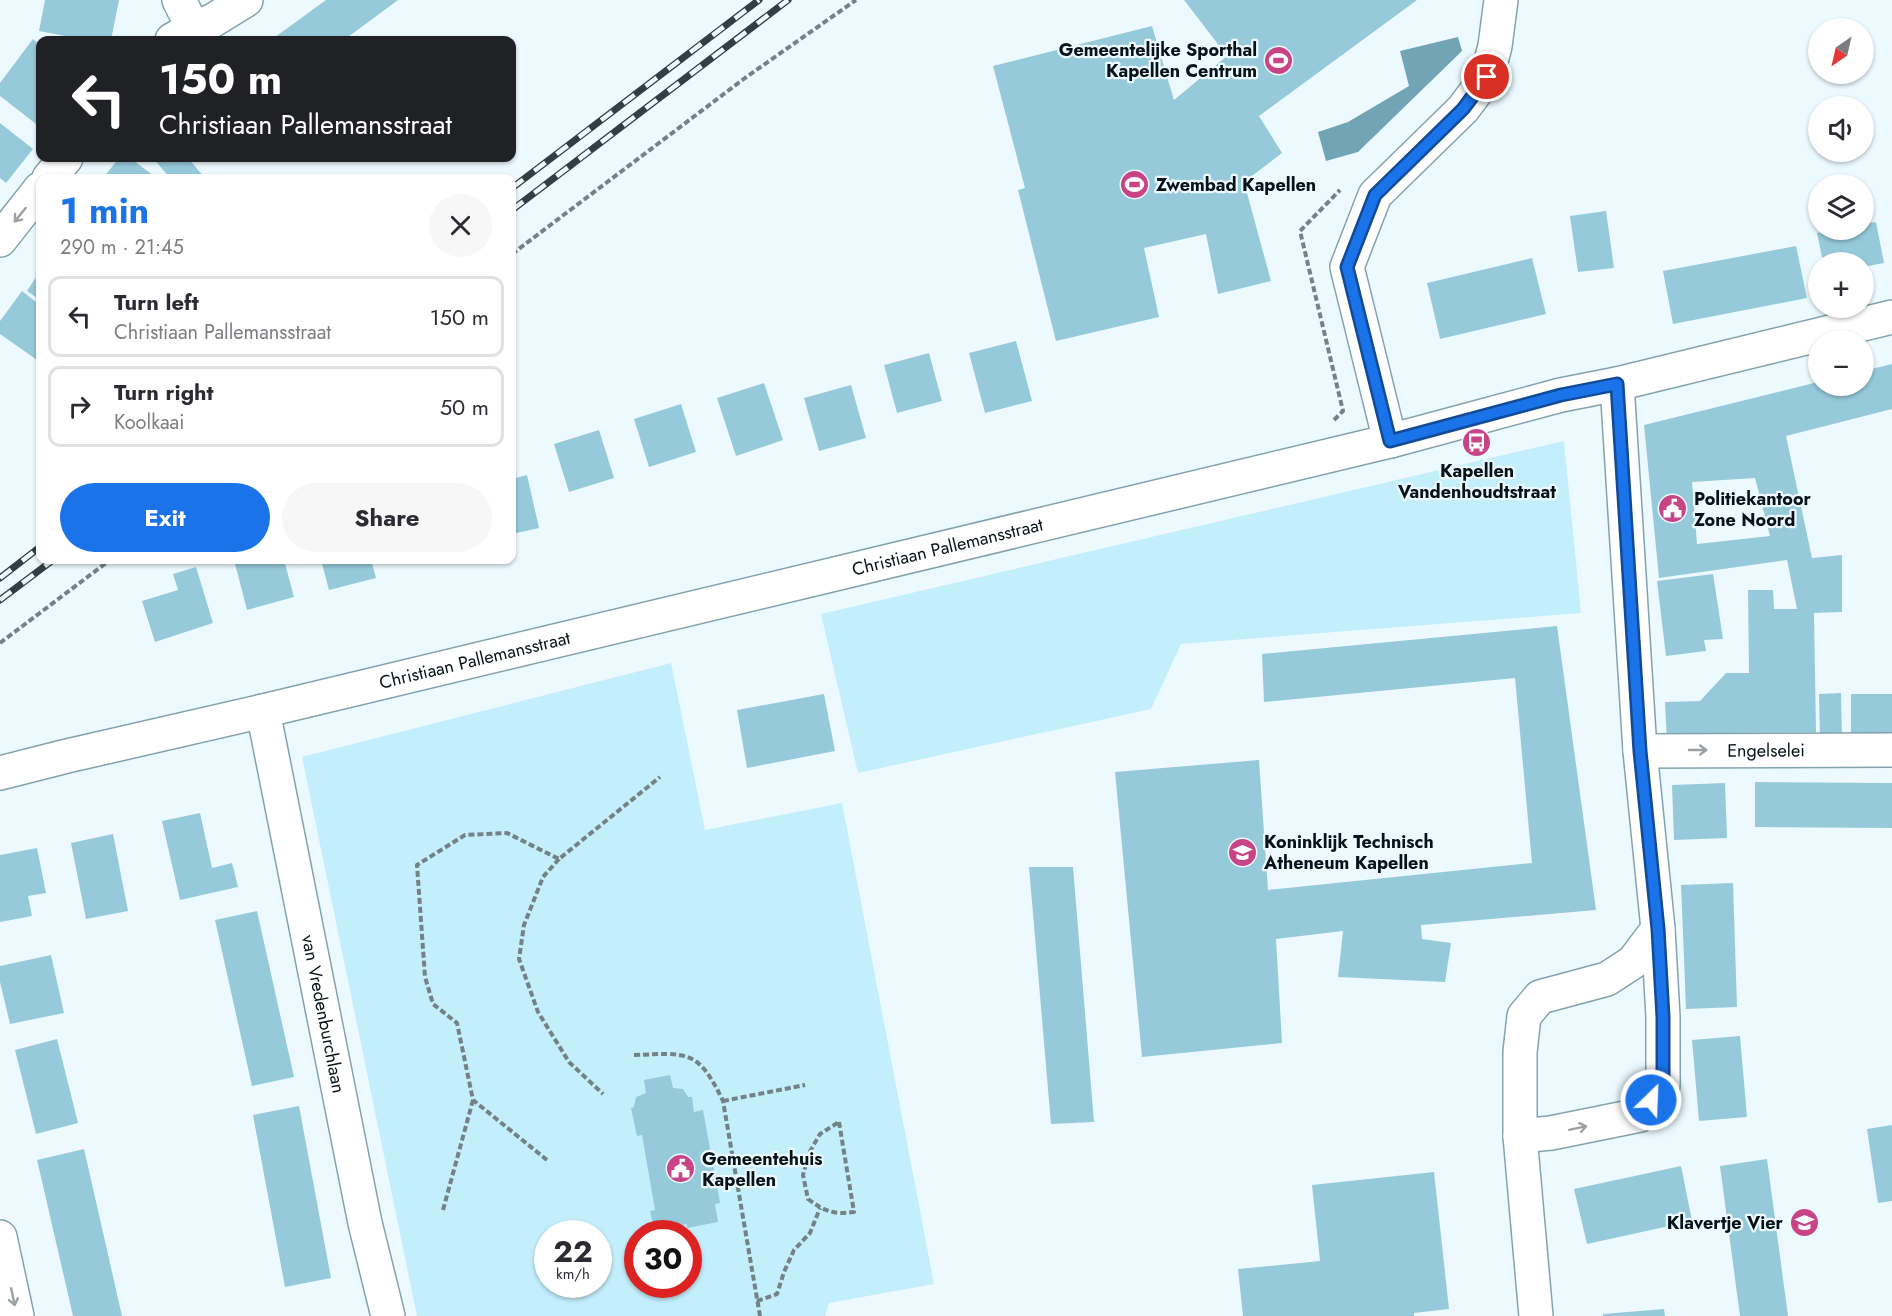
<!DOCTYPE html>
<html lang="en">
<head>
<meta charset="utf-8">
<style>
	:root { --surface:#fff; --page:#f7f7f7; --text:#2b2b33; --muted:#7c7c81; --line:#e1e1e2; --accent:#1a73e8 }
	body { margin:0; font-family:Jost,sans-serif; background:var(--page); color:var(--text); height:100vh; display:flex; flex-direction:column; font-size:22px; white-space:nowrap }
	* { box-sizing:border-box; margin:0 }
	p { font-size:20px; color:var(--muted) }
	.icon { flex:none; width:33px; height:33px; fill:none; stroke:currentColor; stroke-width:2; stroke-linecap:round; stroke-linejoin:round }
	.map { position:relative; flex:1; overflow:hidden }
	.drawer { position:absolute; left:36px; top:174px; width:480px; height:390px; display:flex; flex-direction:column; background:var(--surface); border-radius:12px; box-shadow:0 2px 4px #0004 }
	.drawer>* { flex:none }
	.guide { position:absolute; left:36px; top:36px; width:480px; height:126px; border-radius:12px; box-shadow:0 2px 4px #0004; background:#202124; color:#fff; overflow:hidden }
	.needle { width:39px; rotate:214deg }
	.controls { position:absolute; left:1808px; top:18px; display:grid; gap:12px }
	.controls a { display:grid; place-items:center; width:66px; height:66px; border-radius:50%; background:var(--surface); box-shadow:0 2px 4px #0004; font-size:30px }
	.speed { position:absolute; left:534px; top:1220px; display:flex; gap:12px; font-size:30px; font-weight:700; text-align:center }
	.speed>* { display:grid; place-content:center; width:78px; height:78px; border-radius:50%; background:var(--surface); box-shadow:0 2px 4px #0004; line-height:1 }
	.speed small { font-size:15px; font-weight:400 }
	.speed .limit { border:9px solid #d22; background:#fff; color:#111 }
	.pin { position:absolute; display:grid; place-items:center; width:51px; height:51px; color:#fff; margin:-26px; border:3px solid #fff; border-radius:50%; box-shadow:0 2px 6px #0007 }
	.me { position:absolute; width:66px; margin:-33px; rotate:24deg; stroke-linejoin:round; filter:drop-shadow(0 0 4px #0008) }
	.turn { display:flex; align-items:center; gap:21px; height:126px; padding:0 24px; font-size:27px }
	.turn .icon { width:78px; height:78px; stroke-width:2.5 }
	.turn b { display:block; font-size:42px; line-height:51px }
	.round { display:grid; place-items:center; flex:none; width:63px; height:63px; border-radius:32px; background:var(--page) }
	.headline { display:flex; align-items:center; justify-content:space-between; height:102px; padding:0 24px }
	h1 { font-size:36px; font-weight:700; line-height:45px; color:var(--accent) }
	.cta { display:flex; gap:12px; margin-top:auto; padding:12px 24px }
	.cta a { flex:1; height:69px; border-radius:36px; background:var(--accent); color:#fff; font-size:24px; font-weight:700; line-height:69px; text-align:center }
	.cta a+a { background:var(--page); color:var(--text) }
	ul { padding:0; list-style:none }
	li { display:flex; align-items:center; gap:18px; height:81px; margin:0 12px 9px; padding:0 12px; border:3px solid var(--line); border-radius:12px }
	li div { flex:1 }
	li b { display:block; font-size:22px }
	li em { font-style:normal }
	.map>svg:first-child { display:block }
</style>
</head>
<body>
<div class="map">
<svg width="1892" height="1316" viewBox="0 0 1892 1316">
	<rect width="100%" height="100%" fill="#ecfaff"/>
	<!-- green -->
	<g fill="#c3eefc" fill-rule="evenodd">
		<polygon points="1564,441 1581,613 1181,644 1151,709 858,773 821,614"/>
		<path d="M671 663 705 830 842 803 934 1284 829 1303 825 1316H417L302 757ZM548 1233H598V1284H548ZM638 1233H688V1284H638Z"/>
	</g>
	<!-- water -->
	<polygon fill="#72a4b5" points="1458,37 1462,51 1358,152 1326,161 1318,132 1348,122 1409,86 1400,51"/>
	<!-- building -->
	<g fill="#96cadb" fill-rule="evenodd">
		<polygon points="45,0 119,0 111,40 86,40 39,31"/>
		<polygon points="326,0 398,0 344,40 271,40"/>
		<polygon points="1184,0 1417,0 1259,116 1282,153 1244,182 1271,281 1218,294 1206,234 1144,248 1159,317 1056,341 1018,190 1025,188 993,66 1152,26 1174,100 1227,56"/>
		<polygon points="33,39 40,45 40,127 0,96 0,83"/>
		<polygon points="0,123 33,149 6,183 0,178"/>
		<polygon points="119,158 130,158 154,176 152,178 103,178"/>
		<polygon points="153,158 188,158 205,178 170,178"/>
		<polygon points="1606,211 1614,268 1578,272 1570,216"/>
		<polygon points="1876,222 1884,263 1863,267 1863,262 1823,262 1817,233 1835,230 1863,230 1863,224"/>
		<polygon points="1796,246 1807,298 1673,324 1663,271"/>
		<polygon points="1532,258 1546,314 1440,339 1427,283"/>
		<polygon points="40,271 40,300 27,291"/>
		<polygon points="22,291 40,305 40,355 37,360 0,334 0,321"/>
		<polygon points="1016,341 1032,401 985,413 969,353"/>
		<polygon points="929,353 942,401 897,413 884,365"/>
		<path d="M1892 364V409L1786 436 1812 558 1842 555V612L1814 613 1816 732 1727 733 1702 741H1667L1665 702 1700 701 1726 673H1749L1748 590H1773L1774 609H1797L1787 560 1659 578 1644 425 1818 382V386H1863V371ZM1755 478 1770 536 1697 544 1692 482Z"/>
		<polygon points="764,383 783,440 736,456 717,398"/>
		<polygon points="851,385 866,438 819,451 804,398"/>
		<polygon points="681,404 696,452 649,467 634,419"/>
		<polygon points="599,430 614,478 569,492 554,444"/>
		<polygon points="527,475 539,528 512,534 512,479"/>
		<polygon points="234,560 284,560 294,597 247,610"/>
		<polygon points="321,560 371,560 376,578 329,590"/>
		<polygon points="196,567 213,623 155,642 142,601 178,590 173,574"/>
		<polygon points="1713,574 1723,639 1704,640 1706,651 1666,656 1657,581"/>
		<polygon points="1557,626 1596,910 1421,925 1422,939 1451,943 1445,982 1338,977 1343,931 1276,939 1282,1043 1142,1057 1115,772 1259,760 1268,890 1532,863 1515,678 1264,702 1262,654"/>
		<polygon points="1841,693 1842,738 1820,738 1819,694"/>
		<polygon points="824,694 835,751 747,768 737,710"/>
		<rect x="1851" y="694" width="41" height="44"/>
		<polygon points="1755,782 1892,783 1892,828 1755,827"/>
		<polygon points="1725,783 1727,838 1674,840 1672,785"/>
		<polygon points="200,813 212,868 232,863 238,887 180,900 162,821"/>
		<polygon points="113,834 128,911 86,919 71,843"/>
		<polygon points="37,848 46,893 28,896 32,916 0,922 0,855"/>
		<polygon points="1029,867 1073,867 1094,1122 1051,1124"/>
		<polygon points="1733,883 1737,1007 1686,1009 1681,885"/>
		<polygon points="257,911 294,1077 252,1086 215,920"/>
		<polygon points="51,955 64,1013 10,1024 0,982 0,966"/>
		<polygon points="1740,1036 1747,1117 1699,1121 1692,1040"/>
		<polygon points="57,1039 78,1123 36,1134 15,1050"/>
		<polygon points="670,1075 673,1088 683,1089 688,1097 692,1097 694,1112 703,1110 720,1203 715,1204 718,1222 687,1228 687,1224 682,1225 683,1233 655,1233 650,1211 655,1210 642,1135 637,1136 631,1108 634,1107 636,1097 646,1093 644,1080"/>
		<polygon points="299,1106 331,1278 285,1287 253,1115"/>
		<polygon points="1892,1125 1892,1201 1878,1203 1867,1129"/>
		<polygon points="84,1149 110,1263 122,1316 73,1316 44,1190 37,1160"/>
		<polygon points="1767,1159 1788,1316 1740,1316 1720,1166"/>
		<polygon points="1681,1166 1692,1221 1587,1244 1574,1189"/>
		<polygon points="1434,1172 1449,1309 1414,1313 1414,1316 1243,1316 1238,1269 1320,1261 1312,1185"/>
		<polygon points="1664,1309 1665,1316 1603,1316 1603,1314"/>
	</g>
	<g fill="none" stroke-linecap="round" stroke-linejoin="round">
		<defs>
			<g id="minor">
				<polyline points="179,0 193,28"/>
				<polyline points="172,40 193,28 212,21 246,0"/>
				<polyline points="49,178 66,158"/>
				<polyline points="0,240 40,189"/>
				<polyline points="1390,441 1347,267 1375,195 1463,109 1487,77 1495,46 1501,0"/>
				<path id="s1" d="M263 711 365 1223 388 1316"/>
				<path id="s2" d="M1640 751 1892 750"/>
				<polyline points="1520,1136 1551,1133 1640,1115 1663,1085 1663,1017 1658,929 1640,751 1617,384"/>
				<polyline points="0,1237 17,1316"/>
				<polyline points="1536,1316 1520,1136 1520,1052 1524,1016 1540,997 1607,979 1633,962 1658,929"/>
			</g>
			<g id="tertiary">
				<path id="s3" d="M0 773 67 756 263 711 1390 441 1561 395 1617 384 1892 317"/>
			</g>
		</defs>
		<!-- minor casing -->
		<use href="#minor" stroke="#82a3ae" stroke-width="36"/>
		<!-- tertiary casing -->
		<use href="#tertiary" stroke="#82a3ae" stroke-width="36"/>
		<!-- path -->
		<g stroke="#748185" stroke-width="4" stroke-dasharray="6 3" stroke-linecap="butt">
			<polyline points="512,254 745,78 856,0"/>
			<polyline points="1334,420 1343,411 1300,231 1340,190"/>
			<polyline points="0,643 110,560"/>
			<polyline points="559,859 543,877 524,925 519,959 538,1012 569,1062 603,1094"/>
			<path d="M634 1055C688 1053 698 1049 723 1101L760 1316"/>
			<polyline points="723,1101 805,1085"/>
			<path d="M839 1122 854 1212C834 1215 824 1211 808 1199L803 1175 809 1153 820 1134Z"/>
			<polyline points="547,1160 473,1100 457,1023 433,1004 425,977 417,865 465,835 507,833 559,859 660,777"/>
			<polyline points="443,1210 473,1100"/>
			<polyline points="757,1301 777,1294 784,1272 794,1250 810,1233 820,1208"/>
		</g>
		<!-- minor -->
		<use href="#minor" stroke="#fff" stroke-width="33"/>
		<!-- tertiary -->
		<use href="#tertiary" stroke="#fff" stroke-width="33"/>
		<defs>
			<g id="rail">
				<polyline points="512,188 759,0"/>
				<polyline points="512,210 788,0"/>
				<polyline points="0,578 40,547"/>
				<polyline points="0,600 53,560"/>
			</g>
		</defs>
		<!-- rail casing -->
		<use href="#rail" stroke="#323e42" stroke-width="7"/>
		<!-- rail -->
		<use href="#rail" stroke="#ecfaff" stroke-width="4.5" stroke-dasharray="14" stroke-linecap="butt"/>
	</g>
	<!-- one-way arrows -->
	<defs><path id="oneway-shaft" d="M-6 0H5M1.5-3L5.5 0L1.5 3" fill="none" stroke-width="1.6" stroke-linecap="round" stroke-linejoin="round" transform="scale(1.5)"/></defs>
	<g stroke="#9ba0a2">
		<use href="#oneway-shaft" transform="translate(20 215) rotate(129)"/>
		<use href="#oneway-shaft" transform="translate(1698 750)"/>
		<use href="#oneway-shaft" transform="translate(1578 1128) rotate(-12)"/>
		<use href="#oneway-shaft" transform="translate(13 1297) rotate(78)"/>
	</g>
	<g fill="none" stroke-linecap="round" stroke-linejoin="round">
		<defs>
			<polyline id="route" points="1487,77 1463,109 1375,195 1347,267 1390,441 1561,395 1617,384 1640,751 1658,929 1663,1017 1663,1085 1651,1100"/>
		</defs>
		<!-- route casing -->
		<use href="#route" stroke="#114b97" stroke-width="15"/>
		<!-- route -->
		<use href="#route" stroke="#1a73e8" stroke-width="10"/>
	</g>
	<!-- icons -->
	<defs>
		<symbol id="stadium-disc" viewBox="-11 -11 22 22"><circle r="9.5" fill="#c84487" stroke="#ecfaff"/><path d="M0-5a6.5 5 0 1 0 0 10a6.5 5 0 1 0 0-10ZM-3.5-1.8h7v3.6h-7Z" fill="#fff"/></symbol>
		<symbol id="bus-disc" viewBox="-11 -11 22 22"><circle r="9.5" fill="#c84487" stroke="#ecfaff"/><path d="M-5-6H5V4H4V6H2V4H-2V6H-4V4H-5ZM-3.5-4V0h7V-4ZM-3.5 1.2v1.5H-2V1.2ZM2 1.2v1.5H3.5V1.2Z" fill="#fff"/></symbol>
		<symbol id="civic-disc" viewBox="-11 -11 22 22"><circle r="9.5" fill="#c84487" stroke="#ecfaff"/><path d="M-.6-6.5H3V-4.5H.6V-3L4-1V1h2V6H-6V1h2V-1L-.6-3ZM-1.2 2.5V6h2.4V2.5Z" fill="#fff"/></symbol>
		<symbol id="school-disc" viewBox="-11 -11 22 22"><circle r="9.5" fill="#c84487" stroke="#ecfaff"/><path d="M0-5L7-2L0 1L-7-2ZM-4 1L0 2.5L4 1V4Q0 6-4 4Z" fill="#fff"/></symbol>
	</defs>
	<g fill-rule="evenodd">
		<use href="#stadium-disc" x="1262" y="44" width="33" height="33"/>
		<use href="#stadium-disc" x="1118" y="168" width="33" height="33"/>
		<use href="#bus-disc" x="1460" y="426" width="33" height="33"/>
		<use href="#civic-disc" x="1656" y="492" width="33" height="33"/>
		<use href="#school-disc" x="1226" y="836" width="33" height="33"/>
		<use href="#civic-disc" x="664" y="1152" width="33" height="33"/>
		<use href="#school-disc" x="1788" y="1206" width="33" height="33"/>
	</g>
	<g text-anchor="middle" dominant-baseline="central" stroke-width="4.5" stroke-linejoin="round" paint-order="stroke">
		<!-- poi labels -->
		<g font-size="18" font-weight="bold" fill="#061216" stroke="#ecfaff" text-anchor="start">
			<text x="1257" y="50" text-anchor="end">Gemeentelijke Sporthal<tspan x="1257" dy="21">Kapellen Centrum</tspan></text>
			<text x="1156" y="185">Zwembad Kapellen</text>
			<text x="1477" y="471" text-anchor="middle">Kapellen<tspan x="1477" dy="21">Vandenhoudtstraat</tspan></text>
			<text x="1694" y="499">Politiekantoor<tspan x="1694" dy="21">Zone Noord</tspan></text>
			<text x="1264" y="842">Koninklijk Technisch<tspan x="1264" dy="21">Atheneum Kapellen</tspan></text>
			<text x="702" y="1159">Gemeentehuis<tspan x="702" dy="21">Kapellen</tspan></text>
			<text x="1783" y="1223" text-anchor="end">Klavertje Vier</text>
		</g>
		<!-- street labels -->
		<g font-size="18" fill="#061216" stroke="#ecfaff">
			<text stroke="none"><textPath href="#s3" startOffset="974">Christiaan Pallemansstraat</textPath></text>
			<text stroke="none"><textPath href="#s3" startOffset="488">Christiaan Pallemansstraat</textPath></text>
			<text stroke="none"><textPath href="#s2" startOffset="126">Engelselei</textPath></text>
			<text stroke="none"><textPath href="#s1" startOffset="309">van Vredenburchlaan</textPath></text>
		</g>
	</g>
</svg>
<div class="controls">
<a><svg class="needle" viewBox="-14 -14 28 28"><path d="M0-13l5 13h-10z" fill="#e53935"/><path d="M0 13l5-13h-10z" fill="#7c7c81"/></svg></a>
<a><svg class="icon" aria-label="sound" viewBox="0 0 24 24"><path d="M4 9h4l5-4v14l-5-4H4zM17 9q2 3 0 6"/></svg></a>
<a><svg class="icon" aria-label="layers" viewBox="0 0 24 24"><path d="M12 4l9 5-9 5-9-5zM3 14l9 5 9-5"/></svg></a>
<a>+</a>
<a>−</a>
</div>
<div class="speed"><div>22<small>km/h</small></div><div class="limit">30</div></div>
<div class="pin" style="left:1487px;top:77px;background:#d93025"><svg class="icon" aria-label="arrive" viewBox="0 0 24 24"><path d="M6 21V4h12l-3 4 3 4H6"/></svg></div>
<svg class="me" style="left:1651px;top:1100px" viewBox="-20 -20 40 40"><circle r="17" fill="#1a73e8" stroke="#fff" stroke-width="3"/><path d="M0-11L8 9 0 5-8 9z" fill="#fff"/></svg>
<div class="guide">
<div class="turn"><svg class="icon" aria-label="left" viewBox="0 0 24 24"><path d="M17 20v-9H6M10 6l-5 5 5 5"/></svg><div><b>150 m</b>Christiaan Pallemansstraat</div></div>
</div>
<section class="drawer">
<div class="headline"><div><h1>1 min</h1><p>290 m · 21:45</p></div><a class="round"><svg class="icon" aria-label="close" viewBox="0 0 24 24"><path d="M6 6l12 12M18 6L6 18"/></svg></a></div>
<ul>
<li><svg class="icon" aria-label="left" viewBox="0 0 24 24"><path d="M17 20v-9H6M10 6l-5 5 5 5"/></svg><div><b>Turn left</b><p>Christiaan Pallemansstraat</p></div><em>150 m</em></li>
<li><svg class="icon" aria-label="right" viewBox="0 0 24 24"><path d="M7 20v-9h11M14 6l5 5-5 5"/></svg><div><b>Turn right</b><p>Koolkaai</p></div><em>50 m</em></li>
</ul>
<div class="cta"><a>Exit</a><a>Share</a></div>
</section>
</div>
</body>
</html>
